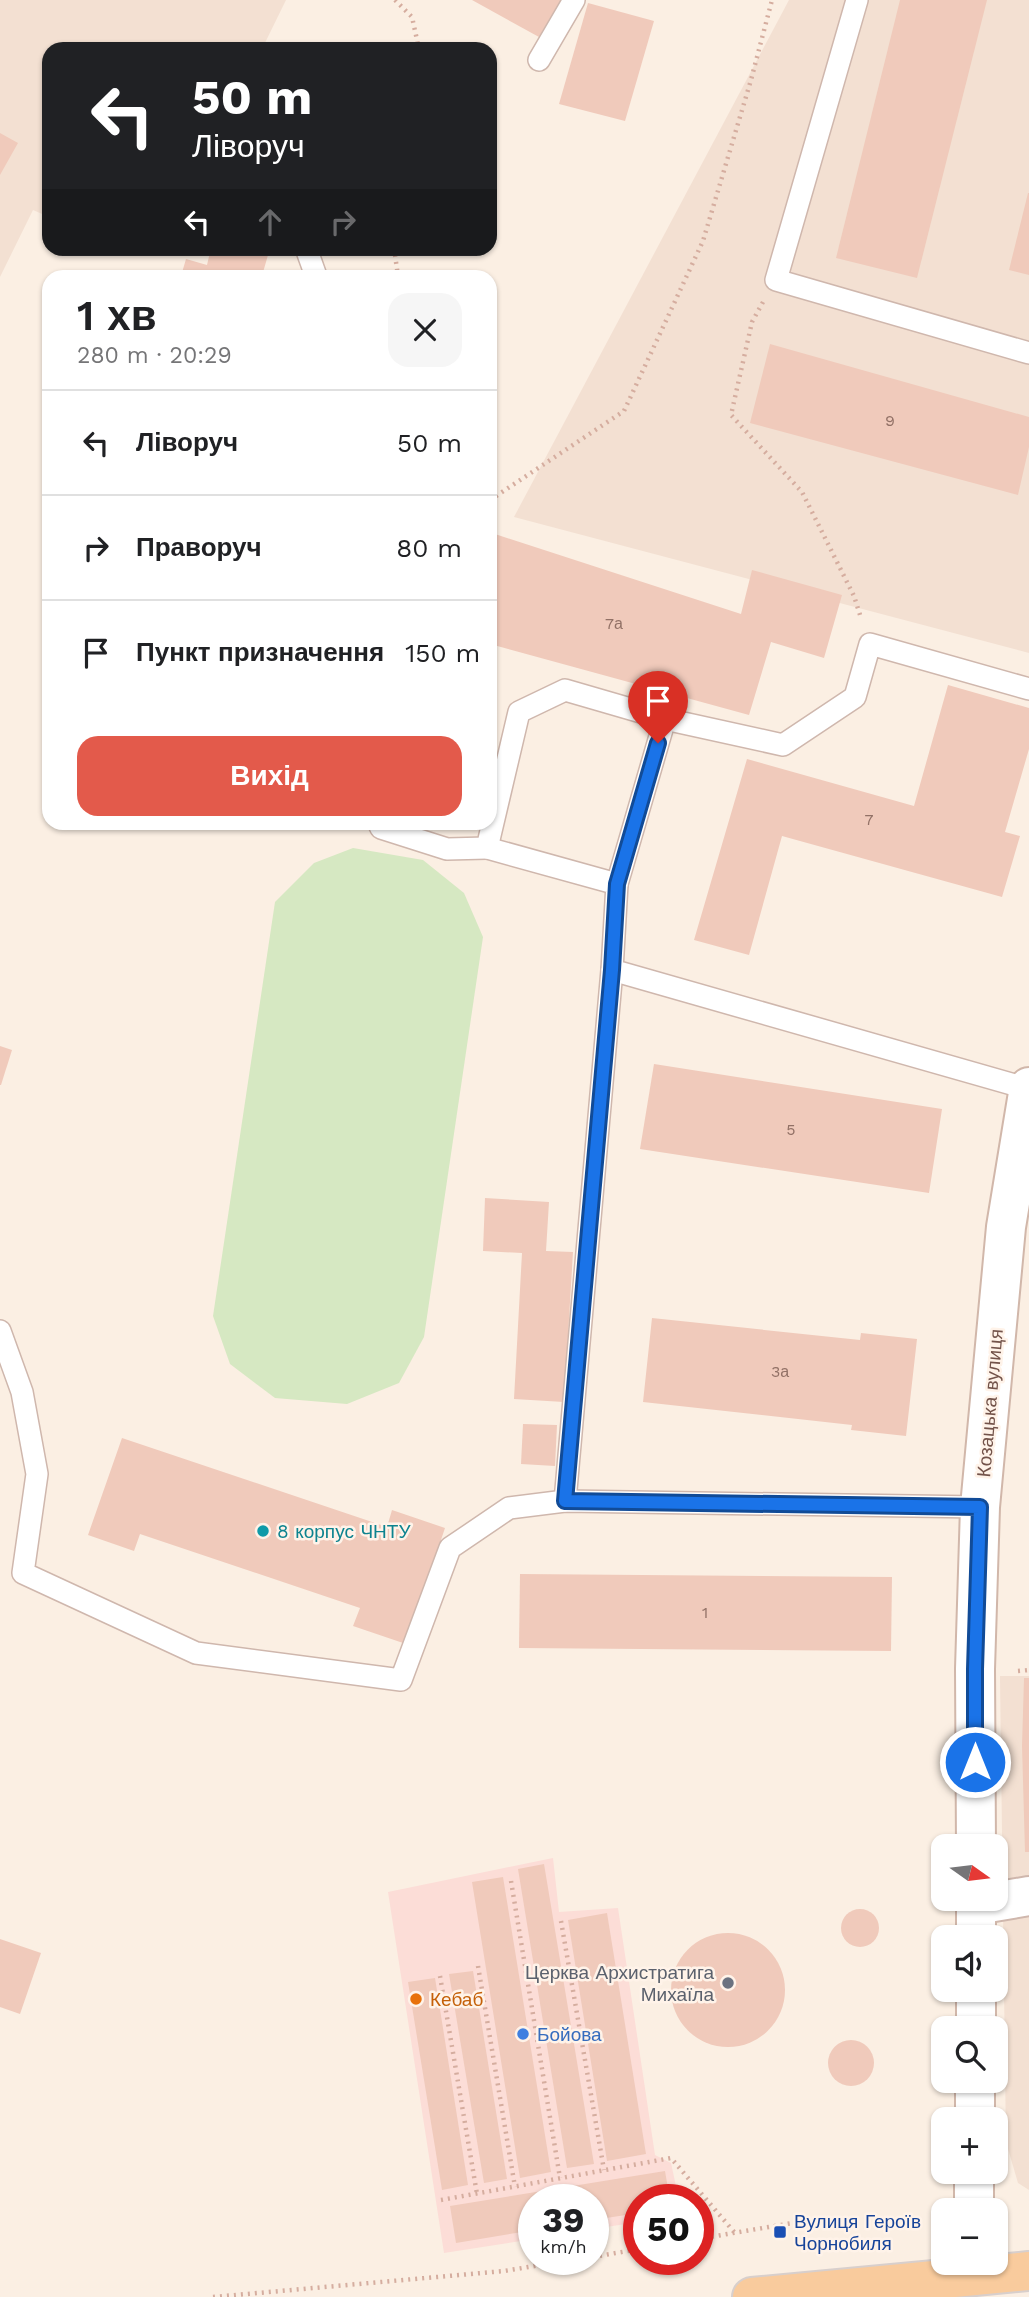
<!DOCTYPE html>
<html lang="uk">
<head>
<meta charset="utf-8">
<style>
	:root { --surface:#fff; --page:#f6f6f6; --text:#202124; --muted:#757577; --line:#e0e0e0; --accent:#e35a4b }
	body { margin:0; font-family:"Work Sans",sans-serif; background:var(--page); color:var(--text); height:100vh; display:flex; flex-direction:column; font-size:26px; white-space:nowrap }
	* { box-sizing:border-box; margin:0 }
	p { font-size:23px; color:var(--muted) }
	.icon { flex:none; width:38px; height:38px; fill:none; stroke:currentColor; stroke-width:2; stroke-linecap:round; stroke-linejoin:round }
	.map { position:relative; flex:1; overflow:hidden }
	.side { position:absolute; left:42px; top:270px; width:455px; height:560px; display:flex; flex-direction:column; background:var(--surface); border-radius:21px; box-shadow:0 2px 5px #0004 }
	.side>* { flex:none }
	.top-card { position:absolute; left:42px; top:42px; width:455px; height:214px; border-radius:21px; box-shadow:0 2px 5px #0004; background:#202124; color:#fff; overflow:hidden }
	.needle { width:46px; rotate:104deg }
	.controls { position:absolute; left:931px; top:1834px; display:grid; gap:14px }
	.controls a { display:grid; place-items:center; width:77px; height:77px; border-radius:14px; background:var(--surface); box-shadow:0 2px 5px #0004; font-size:35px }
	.speed { position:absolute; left:518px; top:2184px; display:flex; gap:14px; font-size:35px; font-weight:700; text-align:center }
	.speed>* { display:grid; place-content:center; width:91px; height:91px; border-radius:50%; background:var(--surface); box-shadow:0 2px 5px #0004; line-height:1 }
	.speed small { font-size:18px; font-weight:400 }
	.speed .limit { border:10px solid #d22; background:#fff; color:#111 }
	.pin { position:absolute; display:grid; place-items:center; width:60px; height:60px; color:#fff; margin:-72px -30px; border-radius:50% 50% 50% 0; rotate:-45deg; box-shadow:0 0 7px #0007 }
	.pin .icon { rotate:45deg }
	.me { position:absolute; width:77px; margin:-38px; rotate:0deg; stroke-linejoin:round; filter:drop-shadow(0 0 5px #0008) }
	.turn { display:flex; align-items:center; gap:24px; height:147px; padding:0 35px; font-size:32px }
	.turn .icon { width:91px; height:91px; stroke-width:2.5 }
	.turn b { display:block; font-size:49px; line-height:60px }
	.lanes { display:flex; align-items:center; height:66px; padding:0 35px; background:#0003; justify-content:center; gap:35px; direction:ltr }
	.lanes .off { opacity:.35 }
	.round { display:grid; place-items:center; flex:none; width:74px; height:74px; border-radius:21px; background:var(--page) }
	.headline { display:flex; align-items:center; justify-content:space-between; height:119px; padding:0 35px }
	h1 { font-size:42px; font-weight:600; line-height:52px }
	.cta { display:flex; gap:14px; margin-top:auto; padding:14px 35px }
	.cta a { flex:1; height:80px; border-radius:21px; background:var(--accent); color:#fff; font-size:28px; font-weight:600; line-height:80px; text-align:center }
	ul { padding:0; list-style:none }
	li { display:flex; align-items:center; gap:21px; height:105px; padding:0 35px; border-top:2px solid var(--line) }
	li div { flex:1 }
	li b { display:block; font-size:26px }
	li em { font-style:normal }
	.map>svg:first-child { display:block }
</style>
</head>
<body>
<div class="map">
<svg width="1029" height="2297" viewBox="0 0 1029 2297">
	<rect width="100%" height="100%" fill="#fbefe3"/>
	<!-- residential -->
	<g fill="#f3e0d2">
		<polygon points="0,0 286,0 262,49 49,49 49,217 33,210 0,277"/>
		<polygon points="789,0 1029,0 1029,653 514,517"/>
		<polygon points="1000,1676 1029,1676 1029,2190 1018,2183 1006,2142"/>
	</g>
	<!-- commercial -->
	<polygon fill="#fcddd7" points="553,1858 559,1912 618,1908 655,2155 671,2163 679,2200 639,2200 639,2222 593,2229 593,2200 534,2200 534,2239 444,2253 388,1892"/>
	<!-- green -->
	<polygon fill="#d6e8c2" points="353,848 423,860 464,893 483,937 424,1337 399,1383 347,1404 275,1398 230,1364 213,1316 275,902 314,863"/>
	<!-- building -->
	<g fill="#f0cabb">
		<polygon points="472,0 561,0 539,37"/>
		<polygon points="900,0 987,0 917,278 836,258"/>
		<polygon points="588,3 654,21 625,121 559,104"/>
		<polygon points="0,133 18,143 0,175"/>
		<polygon points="1028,193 1029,193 1029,275 1009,270"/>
		<polygon points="211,248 270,248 262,276 181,276 186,259 207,265"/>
		<polygon points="770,344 1029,417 1029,447 1018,495 750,423"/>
		<polygon points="495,534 741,614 752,570 842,595 824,658 771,642 749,715 490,644 490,549"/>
		<polygon points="948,685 1029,708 1029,749 1005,832 1020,836 1002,897 782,836 749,955 694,940 747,759 914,806"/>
		<polygon points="0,1046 12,1050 1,1085 0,1085"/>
		<polygon points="654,1064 942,1109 929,1193 640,1149"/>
		<polygon points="485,1198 549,1202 546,1251 573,1252 564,1402 514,1399 522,1253 483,1251"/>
		<polygon points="652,1318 860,1340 861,1333 917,1339 906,1436 851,1430 852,1425 643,1402"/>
		<polygon points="523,1424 557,1425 555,1466 521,1464"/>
		<polygon points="122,1438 387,1527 392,1510 445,1528 406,1644 353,1626 360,1608 140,1534 134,1551 88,1535"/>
		<polygon points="520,1574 892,1577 891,1651 519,1648"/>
		<polygon points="1024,1678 1029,1678 1029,1852 1025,1852 1022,1746"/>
		<polygon points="544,1864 594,2164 567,2168 518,1869"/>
		<polygon points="503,1877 551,2172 520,2178 472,1882"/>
		<circle cx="860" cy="1928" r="19"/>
		<polygon points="607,1913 646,2154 607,2161 568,1920"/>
		<circle cx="728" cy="1990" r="57"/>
		<polygon points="0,1939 41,1953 20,2014 0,2007"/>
		<polygon points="473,1971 507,2179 484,2183 449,1974"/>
		<polygon points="435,1978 468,2185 442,2190 408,1982"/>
		<circle cx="851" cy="2063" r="23"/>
		<polygon points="665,2171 670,2200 639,2200 639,2213 593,2220 593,2200 534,2200 534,2230 456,2243 450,2206"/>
	</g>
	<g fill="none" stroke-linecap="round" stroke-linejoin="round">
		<defs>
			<g id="lane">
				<polyline points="857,0 776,280 1029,353"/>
				<polyline points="539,60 574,0"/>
				<polyline points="306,248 316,276"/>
				<polyline points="378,822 381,828 447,849 487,848 519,712 565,690 665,719 783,745 855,697 870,644 1029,689"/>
				<polyline points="487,848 617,884 612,970 1029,1089"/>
				<polyline points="617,884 665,719"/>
				<polyline points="0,1331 22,1392 37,1474 23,1573 196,1653 401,1680 450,1548 509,1508 565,1501 980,1507"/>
				<polyline points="565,1501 612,970"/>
			</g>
			<polyline id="street" points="976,1905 1029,1896"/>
			<g id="secondary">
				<polyline points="976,1846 975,1669 980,1507 1006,1227 1029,1087"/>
				<polyline points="976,1937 976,1899"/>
				<polyline points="976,2028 976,1990"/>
				<polyline points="975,2119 975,2081"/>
				<polyline points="974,2210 974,2172"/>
			</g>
			<polyline id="primary" points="752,2297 1029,2271"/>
		</defs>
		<!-- lane casing -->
		<use href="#lane" stroke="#cfb7ad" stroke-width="24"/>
		<!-- street casing -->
		<use href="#street" stroke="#cfb7ad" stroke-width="42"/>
		<!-- secondary casing -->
		<use href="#secondary" stroke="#d1b7aa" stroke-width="42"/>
		<!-- primary casing -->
		<use href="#primary" stroke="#d8cfcc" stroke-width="42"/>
		<!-- path -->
		<g stroke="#d5ad9f" stroke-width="4.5" stroke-dasharray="2 5" stroke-linecap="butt">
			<polyline points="395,0 412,17 419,49"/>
			<polyline points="394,248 398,276"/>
			<polyline points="763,302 752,322 731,415 802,492 854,596 861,618"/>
			<polyline points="490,500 624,411 703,241 751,80 772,0"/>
			<polyline points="1018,1671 1029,1670"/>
			<polyline points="511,1881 560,2178"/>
			<polyline points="561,1921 604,2170"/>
			<polyline points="478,1966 515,2187"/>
			<polyline points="440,1976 477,2194"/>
			<polyline points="441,2200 671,2158 735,2233"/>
			<polyline points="698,2239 822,2218"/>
			<polyline points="593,2257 639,2249"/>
			<polyline points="213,2297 504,2271 577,2259"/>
		</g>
		<!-- lane -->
		<use href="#lane" stroke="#fff" stroke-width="21"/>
		<!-- street -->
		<use href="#street" stroke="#fff" stroke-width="38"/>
		<!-- secondary -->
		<use href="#secondary" stroke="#fff" stroke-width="38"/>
		<!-- primary -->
		<use href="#primary" stroke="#f9cb9d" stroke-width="38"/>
	</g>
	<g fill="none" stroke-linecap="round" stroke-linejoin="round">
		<defs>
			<polyline id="route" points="658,743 617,884 612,970 565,1501 980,1507 975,1669 975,1762"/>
		</defs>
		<!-- route casing -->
		<use href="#route" stroke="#114b97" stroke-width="18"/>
		<!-- route -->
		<use href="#route" stroke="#1a73e8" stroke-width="12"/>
	</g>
	<!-- markers -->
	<circle fill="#0f9aa8" stroke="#fff3e9" stroke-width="2.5" cx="263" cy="1531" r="7"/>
	<circle fill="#6b7280" stroke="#fff3e9" stroke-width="2.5" cx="728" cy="1983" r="7"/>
	<circle fill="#e8710a" stroke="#fff3e9" stroke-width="2.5" cx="416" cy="1999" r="7"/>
	<circle fill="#3f7fe0" stroke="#fff3e9" stroke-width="2.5" cx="523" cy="2034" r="7"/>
	<rect fill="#1a4fb4" stroke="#fff3e9" stroke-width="2.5" x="773" y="2225" width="14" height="14" rx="3.5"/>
	<g text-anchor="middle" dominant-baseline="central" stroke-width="5" stroke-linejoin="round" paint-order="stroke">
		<!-- number labels -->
		<g font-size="16" fill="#927166">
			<text x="890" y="420">9</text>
			<text x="614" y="623">7а</text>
			<text x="869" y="819">7</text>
			<text x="791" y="1129">5</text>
			<text x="780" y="1371">3а</text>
			<text x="705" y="1612">1</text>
		</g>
		<!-- street labels -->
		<g font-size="19" fill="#73534a" stroke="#fff3e9">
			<text transform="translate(990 1403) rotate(-85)">Козацька вулиця</text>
		</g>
		<!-- culture labels -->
		<g font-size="19" fill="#0d838f" stroke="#fff3e9" text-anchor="start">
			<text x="277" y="1531">8 корпус ЧНТУ</text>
		</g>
		<!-- worship labels -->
		<g font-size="19" fill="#5b616d" stroke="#fff3e9" text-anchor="end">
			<text x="714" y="1972">Церква Архистратига<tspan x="714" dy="22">Михаїла</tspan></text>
		</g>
		<!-- food labels -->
		<g font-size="19" fill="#c56008" stroke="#fff3e9" text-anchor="start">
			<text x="430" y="1999">Кебаб</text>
		</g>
		<!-- shop labels -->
		<g font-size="19" fill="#366cbe" stroke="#fff3e9" text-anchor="start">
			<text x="537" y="2034">Бойова</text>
		</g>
		<!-- transit labels -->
		<g font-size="19" fill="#164399" stroke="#fff3e9" text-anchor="start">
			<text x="794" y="2221">Вулиця Героїв<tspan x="794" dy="22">Чорнобиля</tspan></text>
		</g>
	</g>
</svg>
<div class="controls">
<a><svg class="needle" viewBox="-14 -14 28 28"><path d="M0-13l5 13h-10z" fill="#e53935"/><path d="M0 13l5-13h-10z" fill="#757577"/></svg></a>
<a><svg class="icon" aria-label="sound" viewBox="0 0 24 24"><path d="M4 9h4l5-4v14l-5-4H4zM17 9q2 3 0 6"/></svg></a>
<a><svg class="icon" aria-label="search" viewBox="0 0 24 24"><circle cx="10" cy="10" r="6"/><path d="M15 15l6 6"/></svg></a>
<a>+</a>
<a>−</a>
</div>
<div class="speed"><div>39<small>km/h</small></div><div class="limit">50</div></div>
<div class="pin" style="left:658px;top:743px;background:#d93025"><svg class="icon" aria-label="arrive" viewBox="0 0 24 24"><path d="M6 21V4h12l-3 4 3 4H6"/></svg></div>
<svg class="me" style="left:975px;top:1762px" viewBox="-20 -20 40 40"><circle r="17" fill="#1a73e8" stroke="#fff" stroke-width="3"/><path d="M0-11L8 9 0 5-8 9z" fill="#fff"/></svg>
<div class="top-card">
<div class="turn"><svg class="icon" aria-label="left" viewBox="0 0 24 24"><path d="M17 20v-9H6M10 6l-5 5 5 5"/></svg><div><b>50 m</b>Ліворуч</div></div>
<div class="lanes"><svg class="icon" aria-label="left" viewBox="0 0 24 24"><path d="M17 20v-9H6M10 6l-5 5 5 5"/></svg><svg class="icon off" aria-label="ahead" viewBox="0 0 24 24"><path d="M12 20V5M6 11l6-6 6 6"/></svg><svg class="icon off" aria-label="right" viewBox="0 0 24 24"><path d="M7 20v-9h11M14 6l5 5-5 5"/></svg></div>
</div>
<section class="side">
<div class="headline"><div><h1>1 хв</h1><p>280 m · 20:29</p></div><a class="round"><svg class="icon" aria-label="close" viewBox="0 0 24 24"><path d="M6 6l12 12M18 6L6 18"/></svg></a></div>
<ul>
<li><svg class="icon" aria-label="left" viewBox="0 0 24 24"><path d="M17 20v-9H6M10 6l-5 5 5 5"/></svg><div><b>Ліворуч</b></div><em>50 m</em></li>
<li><svg class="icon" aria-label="right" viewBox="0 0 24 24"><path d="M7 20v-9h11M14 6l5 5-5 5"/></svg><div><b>Праворуч</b></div><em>80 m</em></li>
<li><svg class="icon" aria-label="arrive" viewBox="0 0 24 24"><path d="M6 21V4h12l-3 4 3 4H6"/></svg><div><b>Пункт призначення</b></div><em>150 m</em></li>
</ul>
<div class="cta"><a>Вихід</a></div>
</section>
</div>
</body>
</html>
